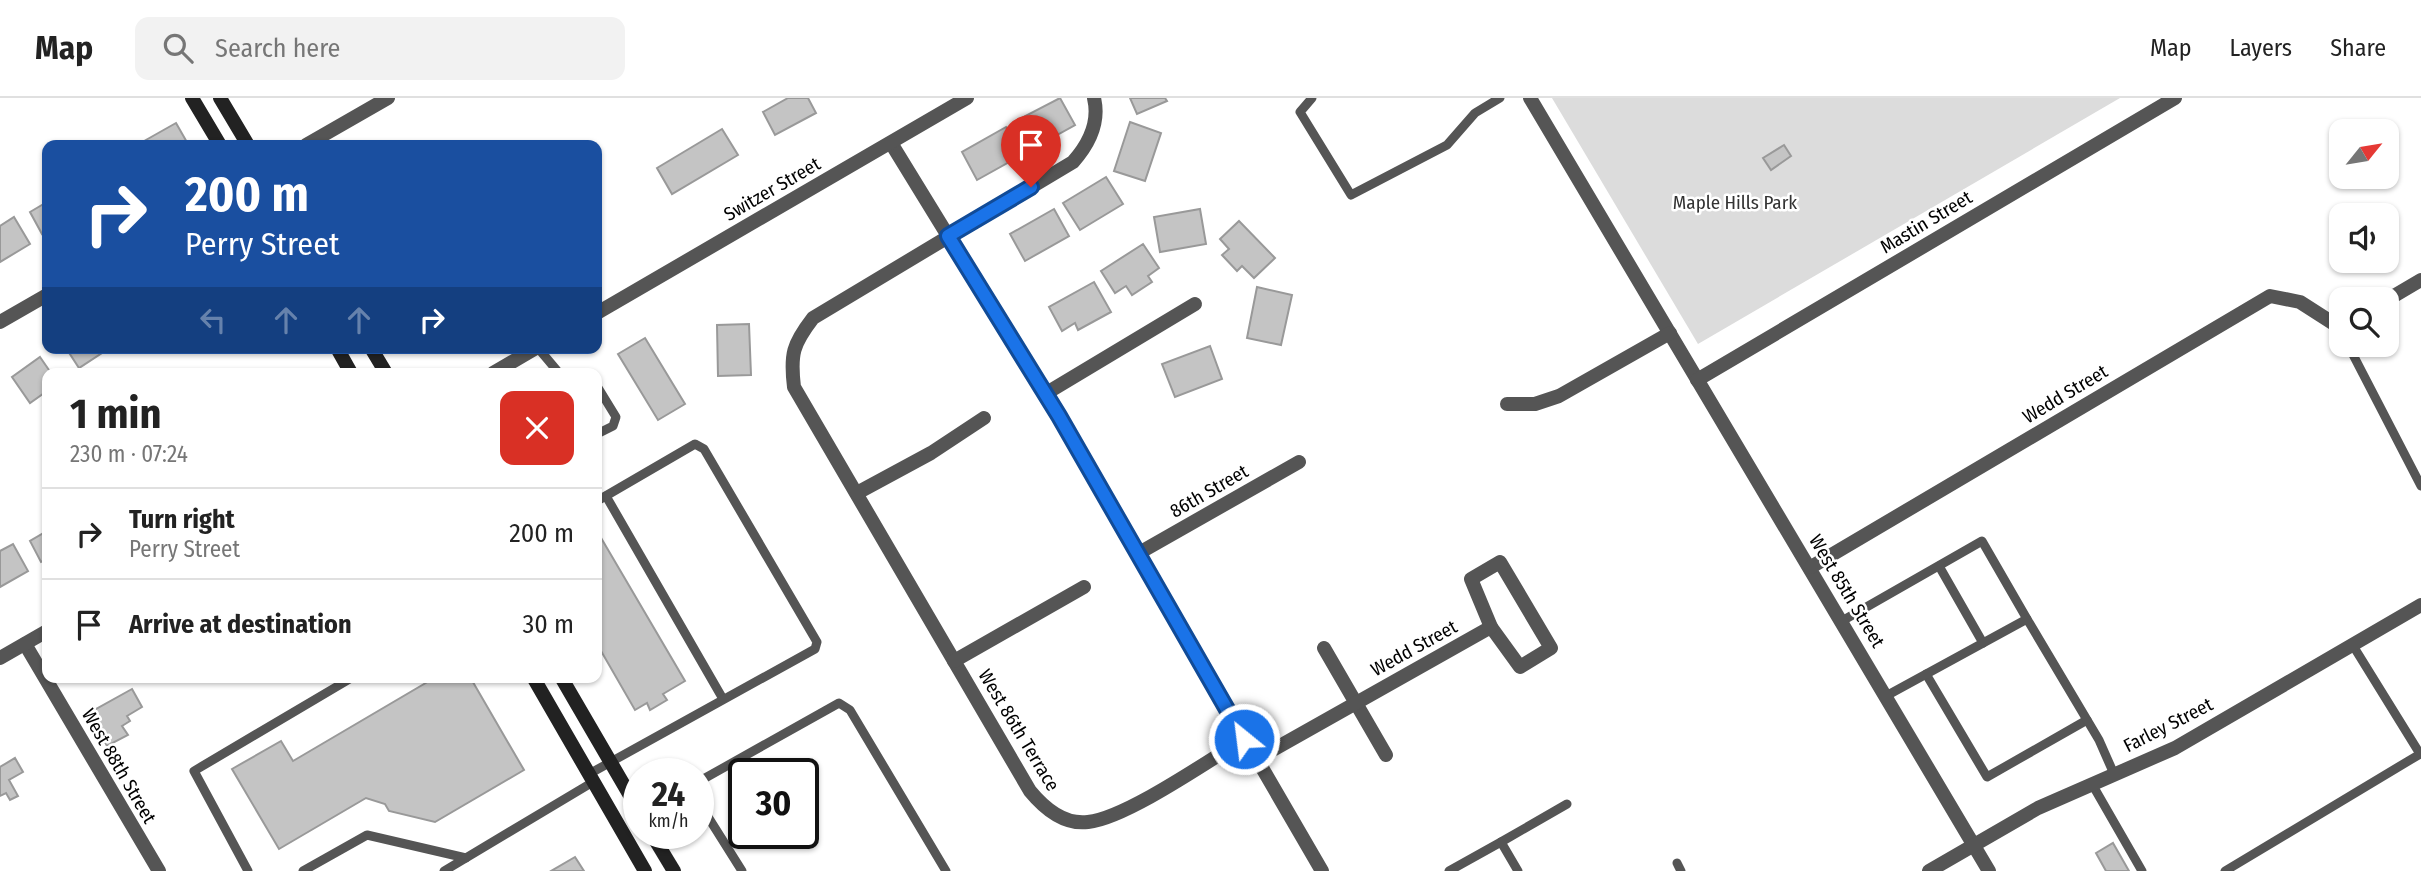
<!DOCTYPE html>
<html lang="en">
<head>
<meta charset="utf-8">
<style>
	:root { --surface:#fff; --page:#f2f2f2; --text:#222; --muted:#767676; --line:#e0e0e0 }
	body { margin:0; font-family:"Fira Sans Condensed",sans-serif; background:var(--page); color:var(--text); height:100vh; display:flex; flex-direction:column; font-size:26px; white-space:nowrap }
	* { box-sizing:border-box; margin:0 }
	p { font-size:23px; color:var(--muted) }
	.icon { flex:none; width:38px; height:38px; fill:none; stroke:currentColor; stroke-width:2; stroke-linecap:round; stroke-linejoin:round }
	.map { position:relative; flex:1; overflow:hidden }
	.sheet { position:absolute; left:42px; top:270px; width:560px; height:315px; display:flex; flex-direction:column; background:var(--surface); border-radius:14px; box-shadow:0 2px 5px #0004 }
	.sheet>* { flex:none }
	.top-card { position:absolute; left:42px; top:42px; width:560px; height:214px; border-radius:14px; box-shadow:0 2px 5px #0004; background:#1a4fa0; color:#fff; overflow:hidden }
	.needle { width:46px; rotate:60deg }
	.controls { position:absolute; left:2329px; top:21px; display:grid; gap:14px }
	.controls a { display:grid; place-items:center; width:70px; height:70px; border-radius:14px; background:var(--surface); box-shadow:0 2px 5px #0004; font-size:35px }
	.speed { position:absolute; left:623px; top:660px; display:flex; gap:14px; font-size:35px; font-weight:700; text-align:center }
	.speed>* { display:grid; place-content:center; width:91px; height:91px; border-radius:50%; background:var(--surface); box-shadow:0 2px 5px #0004; line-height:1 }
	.speed small { font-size:18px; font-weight:400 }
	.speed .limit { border:4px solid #111; border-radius:10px; background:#fff; color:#111 }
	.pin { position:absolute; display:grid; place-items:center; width:60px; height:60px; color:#fff; margin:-72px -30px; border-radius:50% 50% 50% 0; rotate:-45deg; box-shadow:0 0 7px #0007 }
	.pin .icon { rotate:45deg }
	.me { position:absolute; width:77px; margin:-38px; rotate:331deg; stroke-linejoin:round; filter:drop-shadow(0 0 5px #0008) }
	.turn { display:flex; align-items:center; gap:24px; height:147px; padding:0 28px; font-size:32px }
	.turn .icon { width:91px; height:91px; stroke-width:2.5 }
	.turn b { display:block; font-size:49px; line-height:60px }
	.lanes { display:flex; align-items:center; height:66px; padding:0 28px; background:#0003; justify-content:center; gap:35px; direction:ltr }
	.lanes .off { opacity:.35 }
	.round { display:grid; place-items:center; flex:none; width:74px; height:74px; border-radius:14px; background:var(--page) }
	.overview { display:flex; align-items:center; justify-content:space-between; height:119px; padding:0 28px }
	h1 { font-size:42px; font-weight:700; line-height:52px }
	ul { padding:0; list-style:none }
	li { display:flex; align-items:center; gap:21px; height:91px; padding:0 28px; border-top:2px solid var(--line) }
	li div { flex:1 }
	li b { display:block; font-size:26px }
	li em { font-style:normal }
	header { display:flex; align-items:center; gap:42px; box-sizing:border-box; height:98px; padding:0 35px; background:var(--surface); border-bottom:2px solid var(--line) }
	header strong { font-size:33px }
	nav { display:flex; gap:38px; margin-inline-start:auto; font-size:24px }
	.search { width:490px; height:63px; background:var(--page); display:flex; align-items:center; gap:18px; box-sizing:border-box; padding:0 24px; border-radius:14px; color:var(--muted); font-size:26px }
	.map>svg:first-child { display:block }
</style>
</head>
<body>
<header>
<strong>Map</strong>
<div class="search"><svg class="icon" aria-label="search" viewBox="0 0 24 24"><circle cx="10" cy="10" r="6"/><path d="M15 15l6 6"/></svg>Search here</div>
<nav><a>Map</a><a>Layers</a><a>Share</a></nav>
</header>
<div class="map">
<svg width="2421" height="773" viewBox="0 0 2421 773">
	<rect width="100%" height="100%" fill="#fff"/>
	<!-- green -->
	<polygon fill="#dcdcdc" points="1552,0 2120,0 1698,246"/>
	<!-- building -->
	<g fill="#c4c4c4" stroke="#999" stroke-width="2">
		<polygon points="788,0 808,0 816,15 775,37 763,14"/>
		<polygon points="1060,0 1075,27 1030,52 1014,24"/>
		<polygon points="1130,0 1165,0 1167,3 1137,16"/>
		<polygon points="1130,24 1161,35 1145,83 1114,73"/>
		<polygon points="176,25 188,46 137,47"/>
		<polygon points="1006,29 1022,57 977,82 962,54"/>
		<polygon points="722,31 738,57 672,96 657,70"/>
		<polygon points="1784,47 1791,58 1771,72 1763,60"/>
		<polygon points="1106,79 1123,106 1080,132 1063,105"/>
		<polygon points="47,104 47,133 42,136 30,114"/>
		<polygon points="1054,111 1069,138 1025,163 1010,136"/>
		<polygon points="1200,111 1206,146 1160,154 1154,119"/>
		<polygon points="14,119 30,146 0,164 0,128"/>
		<polygon points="1239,123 1275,160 1254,180 1242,168 1237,173 1222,157 1229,151 1220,141"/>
		<polygon points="1143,146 1159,170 1148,178 1152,184 1132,197 1126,188 1115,195 1101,173"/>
		<polygon points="1094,184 1111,214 1078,232 1075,225 1062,233 1049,209"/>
		<polygon points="1257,189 1292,197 1281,247 1247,240"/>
		<polygon points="749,226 751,277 718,278 717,227"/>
		<polygon points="645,240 685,306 658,322 618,256"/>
		<polygon points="1210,248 1222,281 1175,299 1162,266"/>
		<polygon points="66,250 107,250 108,251 79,270"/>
		<polygon points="40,259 51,275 47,275 47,293 30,305 12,279"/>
		<polygon points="47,433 47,461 41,464 30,443"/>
		<polygon points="597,433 685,583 663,596 667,602 650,612 647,605 635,612 597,546"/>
		<polygon points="13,446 28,473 0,489 0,453"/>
		<polygon points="436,579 470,579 524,672 435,724 389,713 385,706 366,700 279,751 232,671 281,643 293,663"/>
		<polygon points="132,591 142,609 127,618 130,623 122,628 128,637 107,648 89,615"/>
		<polygon points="15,660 23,674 9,682 18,698 10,702 6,695 0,698 0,669"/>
		<polygon points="2113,745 2129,773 2106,773 2096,755"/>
		<polygon points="575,759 584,773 551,773"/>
	</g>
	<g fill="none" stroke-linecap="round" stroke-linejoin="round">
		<!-- lane -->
		<g stroke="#555" stroke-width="9">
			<polyline points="1312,0 1300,14 1351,97 1447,47 1475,15 1500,0"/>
			<polyline points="2348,247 2421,388"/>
			<polyline points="538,250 559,275"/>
			<polyline points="579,275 582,275"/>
			<polyline points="597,288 616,319 613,328 597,336"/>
			<polyline points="606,398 723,601"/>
			<polyline points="1939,468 1983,545"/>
			<polyline points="1842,523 1982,443 2027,521"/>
			<polyline points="1926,576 1987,679 2087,622"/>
			<polyline points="1886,598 2027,521 2099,642 2114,676"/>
			<polyline points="589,676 815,551 817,544 704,351 695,346 597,403"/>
			<polyline points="698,684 839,605 850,612 946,773"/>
			<polyline points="2092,686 2142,773"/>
			<polyline points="698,703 742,773"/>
			<polyline points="1501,744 1567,706"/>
			<polyline points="1677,765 1681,773"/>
			<polyline points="248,773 194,673 353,579"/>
			<polyline points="303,773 367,737 466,760"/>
			<polyline points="444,773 593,684"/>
			<polyline points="1449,773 1501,744 1518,773"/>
			<polyline points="2225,773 2420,656 2352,546"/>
		</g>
		<!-- street -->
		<g stroke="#555" stroke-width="14">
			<path d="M1094 0C1100 25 1089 46 1073 64L813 220C793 246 790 256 794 289L1030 693C1044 710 1064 727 1088 724 1126 720 1208 663 1244 641"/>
			<polyline points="1530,0 1989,773"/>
			<polyline points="891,45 1045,296 1322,773"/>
			<polyline points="306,47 388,0"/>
			<polyline points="2387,202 2421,182"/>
			<polyline points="597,215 967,0"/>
			<polyline points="0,224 47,197"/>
			<polyline points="493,275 536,250"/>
			<polyline points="1697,282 2175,0"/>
			<polyline points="1045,296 1195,206"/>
			<polyline points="1507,306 1535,306 1559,298 1670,235"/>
			<polyline points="857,395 931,355 984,320"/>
			<polyline points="1139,455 1299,364"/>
			<polygon points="1500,464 1551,550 1520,569 1491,529 1471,481"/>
			<polyline points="1811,469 2270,198 2300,204 2339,229 2342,228"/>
			<polyline points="25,546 159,773"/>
			<polyline points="1324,550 1386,657"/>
			<polyline points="0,560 47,533"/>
			<polyline points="954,563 1084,489"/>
			<polyline points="1255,662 1491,529"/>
			<polyline points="1929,773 2038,710 2175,650 2421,507"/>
		</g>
		<!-- secondary -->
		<g stroke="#222" stroke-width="14">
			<polyline points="192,0 220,47"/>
			<polyline points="220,0 248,47"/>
			<polyline points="337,250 351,275"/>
			<polyline points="371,250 386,275"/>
			<polyline points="533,579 645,773"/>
			<polyline points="561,579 639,713"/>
			<polyline points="651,735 674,773"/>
		</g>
	</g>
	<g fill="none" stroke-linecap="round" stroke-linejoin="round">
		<defs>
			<polyline id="route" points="1031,89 948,138 1059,318 1244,641"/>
		</defs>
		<!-- route casing -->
		<use href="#route" stroke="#114b97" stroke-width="18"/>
		<!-- route -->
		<use href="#route" stroke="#1a73e8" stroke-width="12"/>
	</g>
	<g text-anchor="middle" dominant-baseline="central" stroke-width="5" stroke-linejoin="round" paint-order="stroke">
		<!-- street labels -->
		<g font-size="19" fill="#000" stroke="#fff">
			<text transform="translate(772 91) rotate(-30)">Switzer Street</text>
			<text transform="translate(1926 124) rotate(-31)">Mastin Street</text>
			<text transform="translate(2065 296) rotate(-31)">Wedd Street</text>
			<text transform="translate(1209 393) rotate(-30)">86th Street</text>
			<text transform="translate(1847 493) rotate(59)">West 85th Street</text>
			<text transform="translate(1414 550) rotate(-29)">Wedd Street</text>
			<text transform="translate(2168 627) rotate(-27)">Farley Street</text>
			<text transform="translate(1019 632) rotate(59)">West 86th Terrace</text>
			<text transform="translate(119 668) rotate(60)">West 88th Street</text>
		</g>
		<!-- park labels -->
		<g font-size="19" fill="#333" stroke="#fff">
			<text x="1735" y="104">Maple Hills Park</text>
		</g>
	</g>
</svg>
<div class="controls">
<a><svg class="needle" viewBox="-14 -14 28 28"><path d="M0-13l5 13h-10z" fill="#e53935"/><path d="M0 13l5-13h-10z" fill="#767676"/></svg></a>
<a><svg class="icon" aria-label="sound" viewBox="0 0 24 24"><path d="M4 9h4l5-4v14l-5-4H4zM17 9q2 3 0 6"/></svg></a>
<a><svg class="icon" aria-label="search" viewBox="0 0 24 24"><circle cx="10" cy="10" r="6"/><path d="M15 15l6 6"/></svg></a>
</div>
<div class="speed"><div>24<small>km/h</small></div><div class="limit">30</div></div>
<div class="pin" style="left:1031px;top:89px;background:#d93025"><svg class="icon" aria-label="arrive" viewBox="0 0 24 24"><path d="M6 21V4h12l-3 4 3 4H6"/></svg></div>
<svg class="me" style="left:1244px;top:641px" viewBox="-20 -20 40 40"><circle r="17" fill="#1a73e8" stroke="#fff" stroke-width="3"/><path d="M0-11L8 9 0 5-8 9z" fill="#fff"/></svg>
<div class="top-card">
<div class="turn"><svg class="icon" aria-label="right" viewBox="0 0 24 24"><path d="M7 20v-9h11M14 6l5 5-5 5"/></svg><div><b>200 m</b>Perry Street</div></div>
<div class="lanes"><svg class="icon off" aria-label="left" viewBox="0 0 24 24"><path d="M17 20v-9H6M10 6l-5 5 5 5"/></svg><svg class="icon off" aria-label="ahead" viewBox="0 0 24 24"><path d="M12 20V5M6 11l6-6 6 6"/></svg><svg class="icon off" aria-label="ahead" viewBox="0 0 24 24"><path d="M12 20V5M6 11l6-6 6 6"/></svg><svg class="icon" aria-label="right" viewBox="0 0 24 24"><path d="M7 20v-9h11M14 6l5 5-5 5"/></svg></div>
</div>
<section class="sheet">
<div class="overview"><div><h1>1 min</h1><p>230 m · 07:24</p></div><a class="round" style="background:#d93025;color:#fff"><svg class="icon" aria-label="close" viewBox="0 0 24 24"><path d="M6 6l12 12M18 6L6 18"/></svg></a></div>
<ul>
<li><svg class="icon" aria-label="right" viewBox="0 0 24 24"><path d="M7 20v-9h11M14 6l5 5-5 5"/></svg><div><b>Turn right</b><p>Perry Street</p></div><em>200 m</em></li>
<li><svg class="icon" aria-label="arrive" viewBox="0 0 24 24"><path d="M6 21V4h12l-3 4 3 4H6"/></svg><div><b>Arrive at destination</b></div><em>30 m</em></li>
</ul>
</section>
</div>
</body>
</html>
